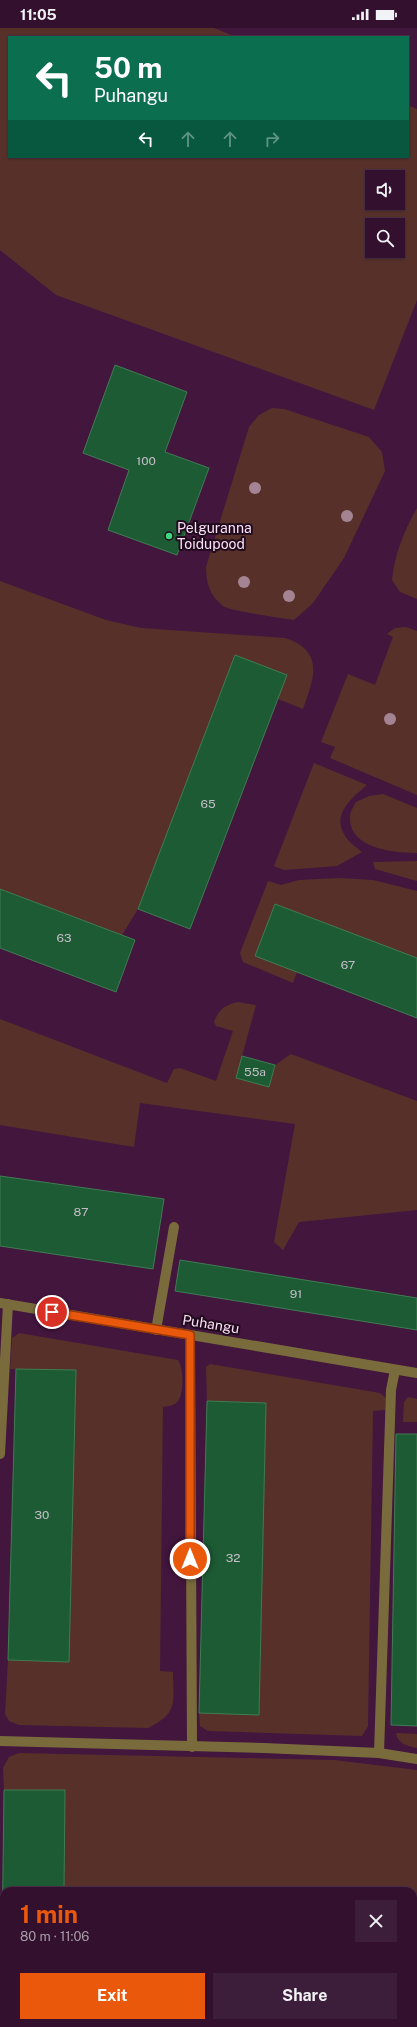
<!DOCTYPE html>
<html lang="en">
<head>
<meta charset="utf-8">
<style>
	:root { --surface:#32102e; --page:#3d1e3a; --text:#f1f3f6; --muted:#a89daa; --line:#4d304a; --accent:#ea580c }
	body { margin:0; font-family:"Public Sans",sans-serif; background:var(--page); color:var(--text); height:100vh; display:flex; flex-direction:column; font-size:15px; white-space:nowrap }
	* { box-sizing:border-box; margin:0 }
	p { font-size:13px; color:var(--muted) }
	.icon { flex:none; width:22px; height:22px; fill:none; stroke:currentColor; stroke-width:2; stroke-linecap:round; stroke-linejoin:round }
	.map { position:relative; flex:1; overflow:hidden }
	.sheet { position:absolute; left:0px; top:1859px; width:417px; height:140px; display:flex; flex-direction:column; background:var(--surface); border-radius:12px 12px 0 0; box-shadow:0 1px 3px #0004,0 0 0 1px var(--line) }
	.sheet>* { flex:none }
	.top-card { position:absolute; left:8px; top:8px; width:401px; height:122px; border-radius:0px; box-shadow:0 1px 3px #0004,0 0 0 1px var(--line); background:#0b6e4f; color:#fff; overflow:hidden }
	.tools { position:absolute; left:365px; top:142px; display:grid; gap:8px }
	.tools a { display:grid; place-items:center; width:40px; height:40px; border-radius:0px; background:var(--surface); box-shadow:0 1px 3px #0004,0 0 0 1px var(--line); font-size:20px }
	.pin { position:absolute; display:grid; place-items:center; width:34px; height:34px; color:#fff; margin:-17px; border:2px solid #fff; border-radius:50%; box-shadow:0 1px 4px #0007 }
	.me { position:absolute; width:44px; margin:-22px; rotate:0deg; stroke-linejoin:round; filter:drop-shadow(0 0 3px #0008) }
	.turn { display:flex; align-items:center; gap:14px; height:84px; padding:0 20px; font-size:18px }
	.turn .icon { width:52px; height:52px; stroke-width:2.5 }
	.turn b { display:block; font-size:28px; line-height:34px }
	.lanes { display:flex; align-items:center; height:38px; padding:0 20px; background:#0003; justify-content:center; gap:20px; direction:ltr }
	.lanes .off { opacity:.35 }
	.round { display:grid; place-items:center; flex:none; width:42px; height:42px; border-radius:0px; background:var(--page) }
	.summary { display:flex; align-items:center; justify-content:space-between; height:68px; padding:0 20px }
	h1 { font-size:24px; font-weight:700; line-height:30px; color:var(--accent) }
	.button { display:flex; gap:8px; margin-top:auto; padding:8px 20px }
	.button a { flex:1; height:46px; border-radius:0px; background:var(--accent); color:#fff; font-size:16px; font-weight:700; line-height:46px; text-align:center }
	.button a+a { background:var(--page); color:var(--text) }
	.status { display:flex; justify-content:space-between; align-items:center; height:28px; padding:0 20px; background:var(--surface); direction:ltr }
	.status svg { height:11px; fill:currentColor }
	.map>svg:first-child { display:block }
</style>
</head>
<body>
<div class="status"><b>11:05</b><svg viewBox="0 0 49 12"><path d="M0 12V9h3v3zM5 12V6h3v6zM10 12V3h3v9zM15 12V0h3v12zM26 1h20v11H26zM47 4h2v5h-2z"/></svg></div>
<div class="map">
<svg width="417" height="1999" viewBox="0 0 417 1999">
	<rect width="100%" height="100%" fill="#43163e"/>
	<!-- green -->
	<g fill="#573129" fill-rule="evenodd">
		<path d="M0 0H214L236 9H9V129H408V77L417 81V272L374 382 56 267 0 222ZM372 149H398V175H372ZM372 197H398V223H372Z"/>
		<path d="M272 380 284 381 369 409 382 424 385 443 344 530 313 575 294 592C282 590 230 583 223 578 210 568 206 555 206 539L249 399 259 387Z"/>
		<path d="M417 480V571L400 564 392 552C395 525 404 503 417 480Z"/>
		<path d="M0 553 106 592 141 600 285 610C325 623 314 650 303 681L278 671 235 627 138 881 122 907 0 861Z"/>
		<polygon points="406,599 417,603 417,767 330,730 335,719 321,714 348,646 375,657 393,609 387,606 395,600"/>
		<path d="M314 735 367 757C353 769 332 785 344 806 347 813 356 819 362 824L337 838 284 842 274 838Z"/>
		<path d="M383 766 417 780V825C395 825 348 821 350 788 350 784 354 778 356 774L369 768Z"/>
		<polygon points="417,833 417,853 375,841 373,834"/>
		<polygon points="340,850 373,852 417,863 417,930 297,944 293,955 243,934 240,925 268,853 281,857 299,852"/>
		<path d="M238 974 256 977 236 1050 269 1059 275 1037 291 1026 417 1073V1182L299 1194 283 1222 274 1214 295 1096 140 1075 134 1119 0 1097V991L167 1055 174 1041 180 1040 216 1053 233 1003 216 998 214 994C219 981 225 977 238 974Z"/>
		<path d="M19 1305 178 1332C184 1340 184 1365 178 1373 174 1378 169 1378 163 1379L160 1643 173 1644C173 1675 179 1685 148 1700L19 1697 9 1693 5 1686 8 1632 69 1634 76 1343 10 1341 12 1310Z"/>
		<polygon points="210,1336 380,1365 386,1370 385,1382 373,1383 368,1698 362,1708 208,1703 200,1698 199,1685 259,1686 266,1375 207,1373 206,1339"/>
		<polygon points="408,1369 417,1371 417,1394 403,1394 404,1374"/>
		<path d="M396 1705 417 1706V1720C407 1718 398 1716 396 1705Z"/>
		<polygon points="19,1725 334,1732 417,1742 417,1965 413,1964 413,1863 64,1863 65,1762 4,1762 3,1740 9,1729"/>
		<rect x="62" y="1995" width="59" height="4"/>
	</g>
	<!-- building -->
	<g fill="#1d5b35" stroke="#407c53">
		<polygon points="115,337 187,364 165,424 209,440 177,527 108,502 129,442 83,425"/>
		<polygon points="235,627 287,647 190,901 138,881"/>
		<polygon points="0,861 135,912 116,964 0,920"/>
		<polygon points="275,876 417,930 417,990 255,928"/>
		<polygon points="242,1028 275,1037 269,1059 236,1050"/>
		<polygon points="0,1148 164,1171 153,1241 0,1218"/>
		<polygon points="180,1232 417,1270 417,1302 175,1263"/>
		<polygon points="16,1341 76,1342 69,1634 8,1632"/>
		<polygon points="207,1373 266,1375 259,1687 199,1685"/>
		<polygon points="396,1406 417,1406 417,1698 391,1697"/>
		<polygon points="4,1762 65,1762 64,1863 4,1863 4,1995 62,1995 62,1999 1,1999"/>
		<rect x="121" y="1995" width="33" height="4"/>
		<rect x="222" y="1995" width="182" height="4"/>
	</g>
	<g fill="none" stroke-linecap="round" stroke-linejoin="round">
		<!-- service -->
		<polyline stroke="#796b3b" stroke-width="10" points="156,1302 174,1199"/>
		<!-- minor -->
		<g stroke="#796b3b" stroke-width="10">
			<polyline points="0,1275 417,1345"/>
			<polyline points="190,1307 192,1719"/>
			<polyline points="0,1426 8,1276"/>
			<polyline points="0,1713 264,1720 379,1725 417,1731"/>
			<polyline points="379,1725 391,1362 395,1342"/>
		</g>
	</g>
	<!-- trees -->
	<g fill="#a48493">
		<circle cx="255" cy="460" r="6"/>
		<circle cx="347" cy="488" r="6"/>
		<circle cx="244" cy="554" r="6"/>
		<circle cx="289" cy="568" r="6"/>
		<circle cx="390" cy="691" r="6"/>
	</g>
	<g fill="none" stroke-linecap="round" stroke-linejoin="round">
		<defs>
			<polyline id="route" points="52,1284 190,1307 190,1531"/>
		</defs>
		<!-- route casing -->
		<use href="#route" stroke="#983908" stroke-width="10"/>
		<!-- route -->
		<use href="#route" stroke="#ea580c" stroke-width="7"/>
	</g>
	<!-- markers -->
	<circle fill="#3ed77d" stroke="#1f0b1c" stroke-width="1.5" cx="169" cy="508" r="4"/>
	<g text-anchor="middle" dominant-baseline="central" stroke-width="4" stroke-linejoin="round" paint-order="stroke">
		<!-- number labels -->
		<g font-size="12" fill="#c6bfc7">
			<text x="146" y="433">100</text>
			<text x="208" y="776">65</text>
			<text x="64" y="910">63</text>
			<text x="348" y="937">67</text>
			<text x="255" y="1044">55a</text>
			<text x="81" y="1184">87</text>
			<text x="296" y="1266">91</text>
			<text x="42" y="1487">30</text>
			<text x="233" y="1530">32</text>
		</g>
		<!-- poi labels -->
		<g font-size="14" fill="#fee0f8" stroke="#1f0b1c" text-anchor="start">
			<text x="177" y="500">Pelguranna<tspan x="177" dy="16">Toidupood</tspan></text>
		</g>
		<!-- street labels -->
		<g font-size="14" fill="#fee0f8" stroke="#1f0b1c">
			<text transform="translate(211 1296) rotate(9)">Puhangu</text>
		</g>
	</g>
</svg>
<div class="tools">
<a><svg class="icon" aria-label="sound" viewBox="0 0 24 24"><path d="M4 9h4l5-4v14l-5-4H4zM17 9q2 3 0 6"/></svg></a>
<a><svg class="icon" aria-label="search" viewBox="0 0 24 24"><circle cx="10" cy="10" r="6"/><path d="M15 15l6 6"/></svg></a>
</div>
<div class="pin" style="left:52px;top:1284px;background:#d93025"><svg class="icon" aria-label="arrive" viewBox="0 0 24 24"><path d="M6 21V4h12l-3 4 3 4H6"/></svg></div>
<svg class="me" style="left:190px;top:1531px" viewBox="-20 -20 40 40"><circle r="17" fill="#ea580c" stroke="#fff" stroke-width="3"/><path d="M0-11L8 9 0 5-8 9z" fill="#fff"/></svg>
<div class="top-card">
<div class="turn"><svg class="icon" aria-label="left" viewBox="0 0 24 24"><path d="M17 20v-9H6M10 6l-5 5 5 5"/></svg><div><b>50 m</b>Puhangu</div></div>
<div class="lanes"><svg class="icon" aria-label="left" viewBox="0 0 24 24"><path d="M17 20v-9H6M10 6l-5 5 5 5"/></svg><svg class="icon off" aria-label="ahead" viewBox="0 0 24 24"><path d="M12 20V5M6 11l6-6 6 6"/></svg><svg class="icon off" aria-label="ahead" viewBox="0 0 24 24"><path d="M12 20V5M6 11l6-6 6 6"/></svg><svg class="icon off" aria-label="right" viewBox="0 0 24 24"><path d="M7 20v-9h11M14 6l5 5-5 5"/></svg></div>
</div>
<section class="sheet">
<div class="summary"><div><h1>1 min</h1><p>80 m · 11:06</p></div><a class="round"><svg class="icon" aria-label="close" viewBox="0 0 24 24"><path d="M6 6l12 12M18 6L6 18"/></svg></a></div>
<div class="button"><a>Exit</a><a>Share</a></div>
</section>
</div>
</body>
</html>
